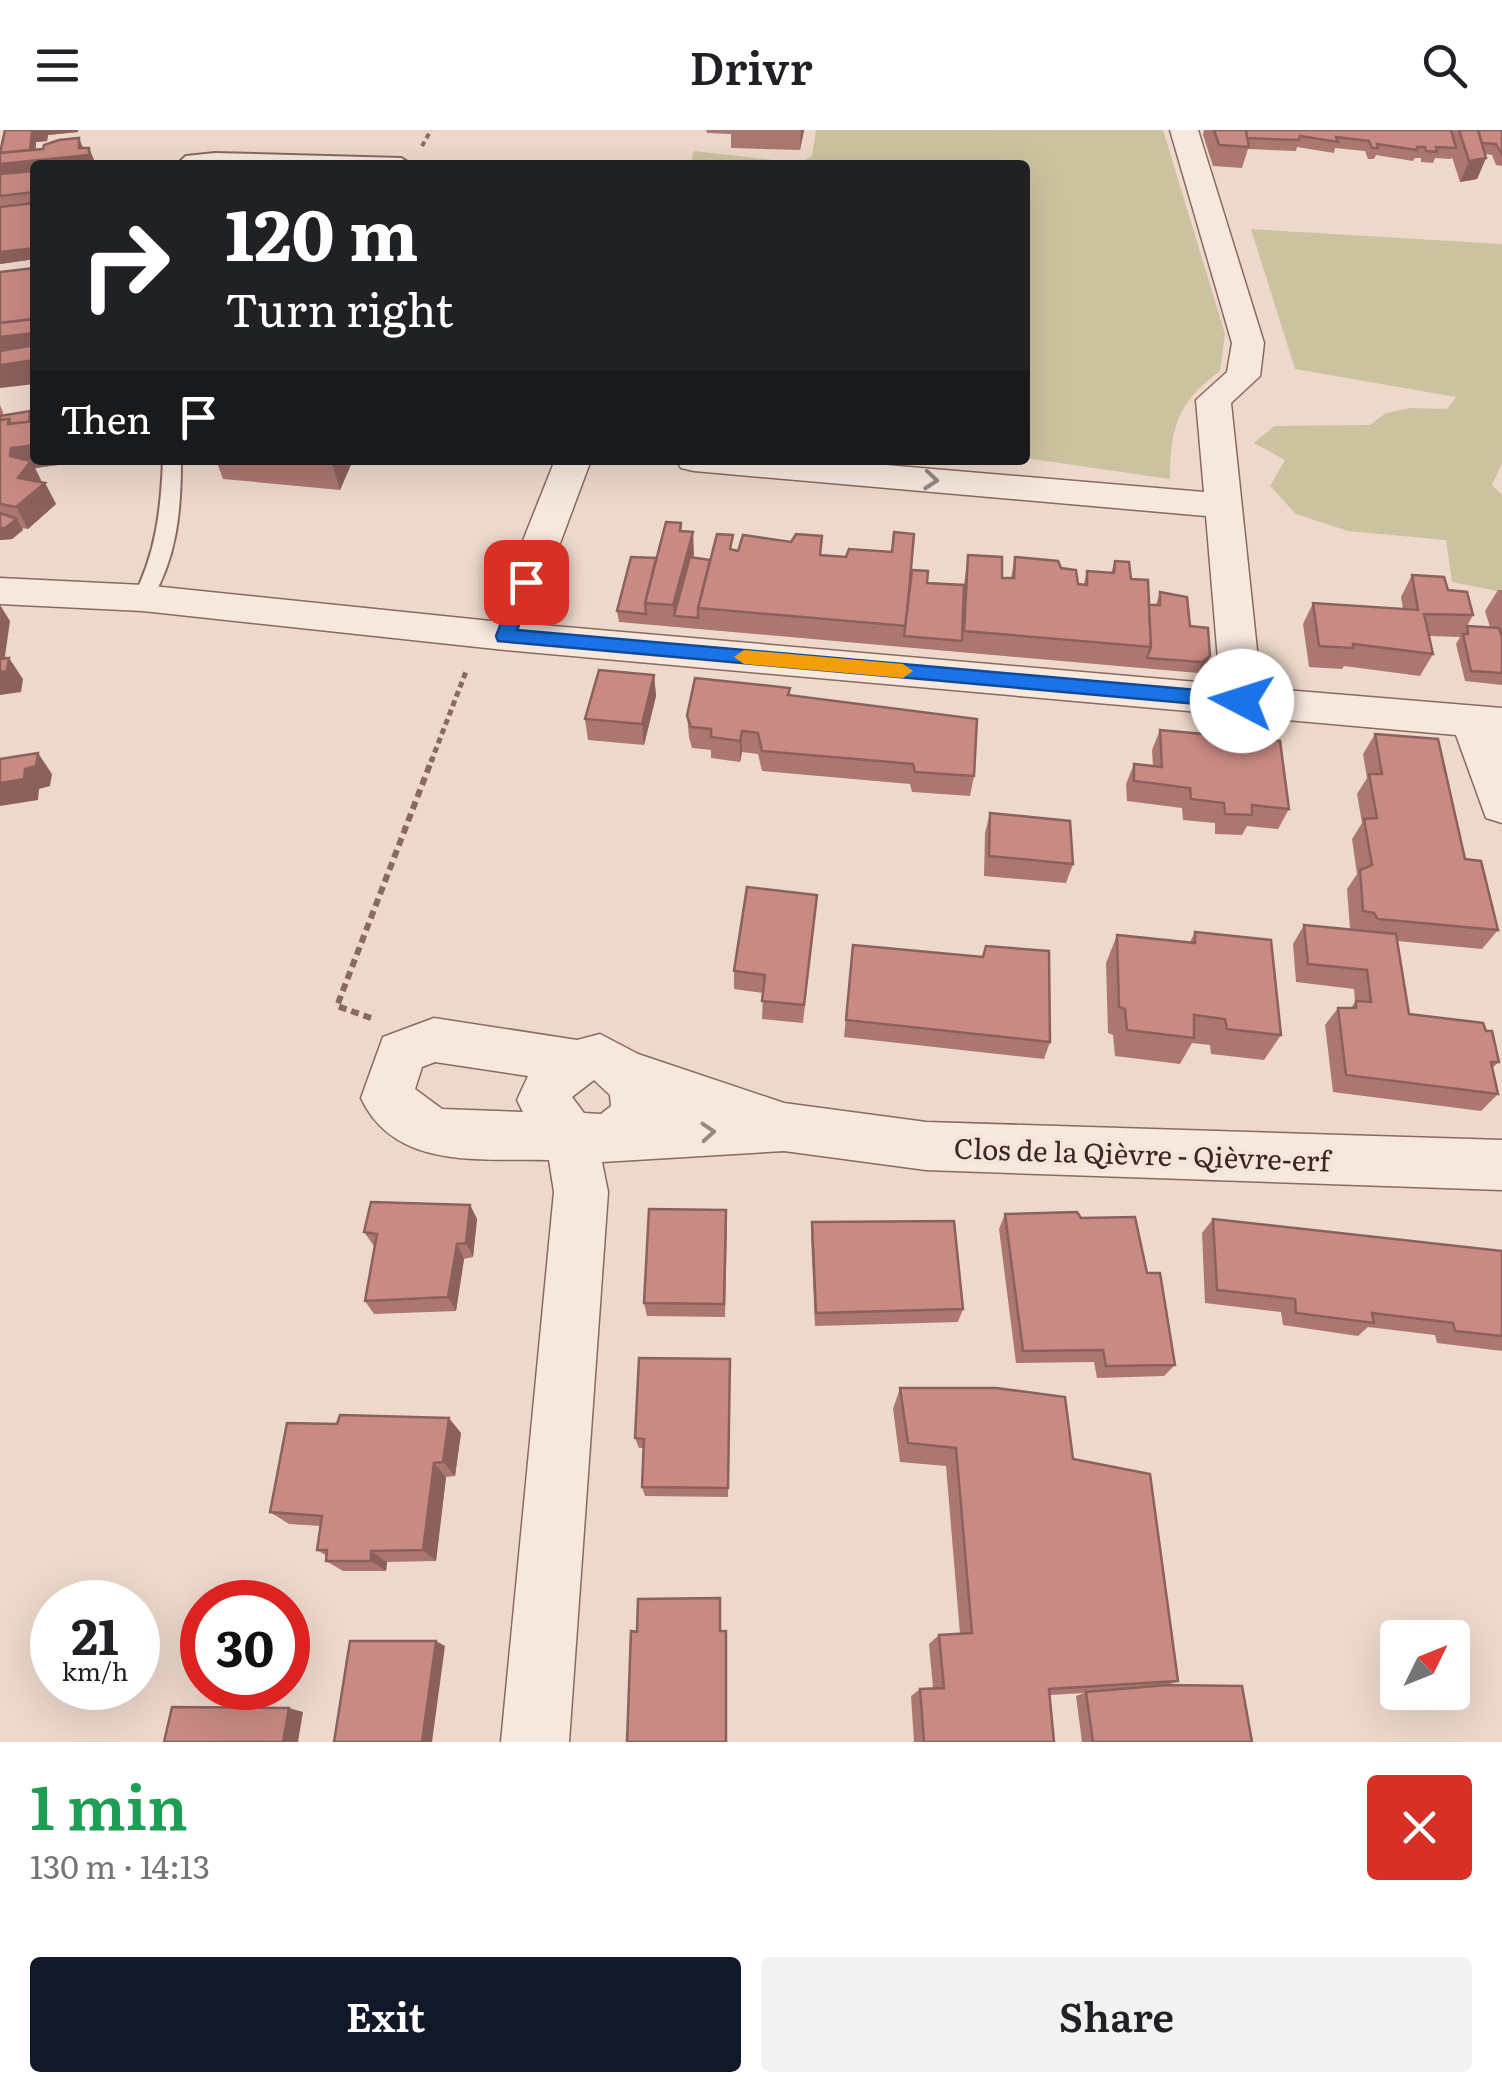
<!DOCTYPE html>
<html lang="en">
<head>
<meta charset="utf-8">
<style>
	:root { --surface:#fff; --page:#f2f2f2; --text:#202124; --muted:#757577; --accent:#111827 }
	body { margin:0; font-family:Literata,serif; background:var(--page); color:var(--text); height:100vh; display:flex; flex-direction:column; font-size:38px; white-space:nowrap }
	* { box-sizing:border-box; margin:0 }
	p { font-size:32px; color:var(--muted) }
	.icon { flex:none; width:55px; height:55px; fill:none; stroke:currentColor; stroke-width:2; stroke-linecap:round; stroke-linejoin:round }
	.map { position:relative; height:1612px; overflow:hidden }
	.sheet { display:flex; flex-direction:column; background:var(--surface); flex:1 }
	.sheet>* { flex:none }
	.guide { position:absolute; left:30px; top:30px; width:1000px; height:305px; border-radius:10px; box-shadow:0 10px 40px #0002; background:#202124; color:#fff; overflow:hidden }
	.needle { width:65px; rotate:47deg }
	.controls { position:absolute; left:1380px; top:1490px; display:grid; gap:20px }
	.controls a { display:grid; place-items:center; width:90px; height:90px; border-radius:10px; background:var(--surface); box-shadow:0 10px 40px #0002; font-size:50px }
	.speed { position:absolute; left:30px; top:1450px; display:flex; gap:20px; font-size:50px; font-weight:700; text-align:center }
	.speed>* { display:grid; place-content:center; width:130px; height:130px; border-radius:50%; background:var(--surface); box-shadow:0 10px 40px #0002; line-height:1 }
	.speed small { font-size:25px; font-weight:400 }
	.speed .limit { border:15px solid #d22; background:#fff; color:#111 }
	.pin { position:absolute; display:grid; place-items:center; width:85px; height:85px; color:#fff; margin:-42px; border-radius:20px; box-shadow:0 5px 15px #0006 }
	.me { position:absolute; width:110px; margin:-55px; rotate:275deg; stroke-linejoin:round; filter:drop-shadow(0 0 8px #0008) }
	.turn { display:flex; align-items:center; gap:35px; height:210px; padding:0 30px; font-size:45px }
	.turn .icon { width:130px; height:130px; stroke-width:2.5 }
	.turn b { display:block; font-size:70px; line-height:85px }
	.then { display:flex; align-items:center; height:95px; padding:0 30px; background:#0003; gap:20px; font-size:38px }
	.round { display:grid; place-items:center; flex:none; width:105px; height:105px; border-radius:10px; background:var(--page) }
	.summary { display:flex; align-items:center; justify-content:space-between; height:170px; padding:0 30px }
	h1 { font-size:60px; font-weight:600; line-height:75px; color:#1e9e55 }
	.cta { display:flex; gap:20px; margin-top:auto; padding:20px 30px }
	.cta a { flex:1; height:115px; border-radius:10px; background:var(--accent); color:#fff; font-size:40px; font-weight:600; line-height:115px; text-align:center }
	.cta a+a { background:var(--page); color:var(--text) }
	header { display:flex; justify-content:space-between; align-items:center; height:130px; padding:0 30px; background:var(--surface); font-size:45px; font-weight:600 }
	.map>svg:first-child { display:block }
</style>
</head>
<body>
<header><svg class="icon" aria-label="menu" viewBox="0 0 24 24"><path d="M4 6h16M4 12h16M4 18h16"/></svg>Drivr<svg class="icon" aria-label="search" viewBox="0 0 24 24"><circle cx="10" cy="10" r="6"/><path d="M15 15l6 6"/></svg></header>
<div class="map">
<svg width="1502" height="1612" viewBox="0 0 1502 1612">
	<rect width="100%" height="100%" fill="#edd8cb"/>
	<!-- green -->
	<g fill="#cbc29f">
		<path d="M816 0H1163L1225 204 1220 241C1178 272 1170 297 1170 349L1025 328V35H718L691 32 694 21 800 33 812 26Z"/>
		<polygon points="1251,99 1502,114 1502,333 1492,355 1502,365 1502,462 1452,452 1446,410 1348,401 1296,384 1270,356 1285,330 1254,313 1274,296 1370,295 1386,283 1411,278 1447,279 1456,267 1295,239"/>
	</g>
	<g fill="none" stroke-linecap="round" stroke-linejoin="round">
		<defs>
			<g id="lane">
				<polygon points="215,23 401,28 409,33 215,31 176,35 186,26"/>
				<path d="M163 330H181C181 382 177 427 150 473L143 475 133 468C156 423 161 380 163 330Z"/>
			</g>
			<g id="street">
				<polygon points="1170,0 1198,0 1264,213 1260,246 1231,273 1261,558 1502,578 1502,693 1486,688 1456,605 505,520 143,481 0,474 0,448 143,455 491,491 555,330 591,330 530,494 1220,554 1206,386 694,341 681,338 676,330 827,330 1204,362 1196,270 1227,242 1232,213"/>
				<path d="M434 888 577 910 600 904 638 924 784 973 926 992 1502 1010V1060L926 1040 784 1021 602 1032 608 1062 569 1612H501L554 1062 549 1030C482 1028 395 1041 361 968L383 907ZM435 932 528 946 517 970 523 982 442 979 415 959 422 937ZM594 950 610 965 611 976 601 984 584 983 572 967Z"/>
			</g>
		</defs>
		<!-- lane casing -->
		<use href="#lane" stroke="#896960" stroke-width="4"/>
		<!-- street casing -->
		<use href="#street" stroke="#896960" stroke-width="3"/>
		<!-- path-far2 -->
		<polyline stroke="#896960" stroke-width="4" stroke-dasharray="5 4" stroke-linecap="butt" points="422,16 431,0"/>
		<!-- path-far1 -->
		<polyline stroke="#896960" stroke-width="5" stroke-dasharray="6 4" stroke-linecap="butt" points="431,632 467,539"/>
		<!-- path -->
		<polyline stroke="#896960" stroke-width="6" stroke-dasharray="8 5" stroke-linecap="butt" points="371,888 337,876 432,629"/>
		<!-- lane -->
		<use href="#lane" fill="#f7e8de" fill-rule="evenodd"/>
		<!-- street -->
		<use href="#street" fill="#f7e8de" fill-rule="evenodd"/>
	</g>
	<!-- wall -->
	<g fill="#ac7771">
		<polygon points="5,0 78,2 48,5 47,11 36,12 36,20 89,18 96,35 35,35 35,129 0,134 0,23"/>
		<polygon points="706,0 804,0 800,20 731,18 731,4 707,3"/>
		<polygon points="1204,0 1502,0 1502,36 1496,35 1492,25 1485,24 1486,28 1477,49 1460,52 1452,27 1451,29 1435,28 1433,33 1421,32 1421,28 1415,28 1413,31 1376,25 1374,29 1368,29 1365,21 1335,18 1334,23 1297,17 1296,21 1248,19 1242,38 1213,36 1203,5"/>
		<polygon points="0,275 3,282 3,285 35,291 58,335 35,338 42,352 45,353 56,374 28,399 22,398 23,400 12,409 0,410"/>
		<polygon points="216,330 353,330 340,360 223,349"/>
		<polygon points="681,393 682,401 693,402 693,427 710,430 733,420 821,425 907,484 927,453 964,455 968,425 1002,448 1011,448 1015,427 1061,438 1078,454 1084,454 1087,441 1111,443 1115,431 1131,449 1149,475 1156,475 1160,462 1190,496 1210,526 1206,537 1198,543 619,492 617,481"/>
		<polygon points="1412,445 1448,460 1473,485 1467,496 1490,497 1485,481 1498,460 1502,460 1502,555 1465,551 1456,514 1460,507 1429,506 1433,524 1420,546 1344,536 1342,539 1309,537 1303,494 1313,473 1403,479 1401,467"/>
		<polygon points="654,545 656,566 644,615 588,610 585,589"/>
		<polygon points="790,558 790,565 974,646 970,666 912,662 910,654 762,641 758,624 742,622 740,632 711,628 711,620 692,618 689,607 687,586"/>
		<polygon points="1160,600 1289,679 1278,699 1247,696 1242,705 1215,704 1215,693 1183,690 1182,678 1127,671 1126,654 1134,634 1153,636 1152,620"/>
		<polygon points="1375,604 1465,729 1498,800 1482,819 1397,811 1409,884 1499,932 1492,938 1498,964 1481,981 1333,962 1325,895 1338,878 1351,878 1355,872 1354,859 1296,852 1293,814 1304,795 1350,799 1347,759 1357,744 1352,709 1362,693 1357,664 1367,648 1363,624"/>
		<polygon points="990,683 1073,734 1066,753 984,746 985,703"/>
		<polygon points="817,765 803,893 762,889 763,863 734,859 734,841"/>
		<polygon points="1195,802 1281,905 1264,930 1211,924 1210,915 1192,913 1180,934 1115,926 1113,905 1108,903 1106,833 1117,805 1190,812"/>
		<polygon points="853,815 1050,912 1044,929 844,907"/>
		<polygon points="470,1075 477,1089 473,1127 464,1129 456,1181 374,1184 365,1171 374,1116 364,1102"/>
		<polygon points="1005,1084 1081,1088 1147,1143 1175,1235 1164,1246 1097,1248 1094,1232 1016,1233 999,1099"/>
		<polygon points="1213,1089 1502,1121 1502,1221 1437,1213 1435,1205 1368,1197 1358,1206 1283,1195 1281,1182 1205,1173 1202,1103"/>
		<polygon points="812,1092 963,1179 958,1192 815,1196 811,1106"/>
		<polygon points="727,1095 725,1187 647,1186 644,1173"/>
		<polygon points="730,1241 728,1367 645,1366 642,1357 644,1318 639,1318 635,1308"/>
		<polygon points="900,1258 1073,1329 1178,1551 1167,1555 1252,1612 1082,1612 1076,1566 1084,1563 1050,1565 1054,1612 914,1612 911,1566 920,1559 933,1558 929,1514 939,1505 960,1504 946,1336 900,1332 893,1279"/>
		<polygon points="461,1303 455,1346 446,1347 436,1431 387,1432 386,1441 343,1441 326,1431 327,1426 317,1420 321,1396 289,1394 270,1382"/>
	</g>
	<!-- shaded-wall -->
	<g fill="#8c615c">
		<polygon points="43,0 78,0 78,2 48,5 47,11 36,12 34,31 79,18 79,8 86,25 89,18 96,35 35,35 35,52 0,53 0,34 32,2"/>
		<polygon points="801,0 804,0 800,20"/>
		<polygon points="1486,28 1477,49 1460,52 1469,31"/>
		<polygon points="35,118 35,129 0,134 0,122"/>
		<polygon points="35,200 35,226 0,230 0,205"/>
		<polygon points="35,227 35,254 0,258 0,232"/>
		<polygon points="35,315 35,330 58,330 58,335 35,338 42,353 45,353 56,374 28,399 16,377 18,348 10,326 11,318"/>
		<polygon points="331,330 353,330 340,360"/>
		<polygon points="17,389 23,400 12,409 0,410 0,398"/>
		<polygon points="693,402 694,424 677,486 674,486 673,475"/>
		<polygon points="0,475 10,491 5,526 8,532 9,528 23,549 21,562 0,565"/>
		<polygon points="1210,526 1206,537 1198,543 1202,532"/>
		<polygon points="654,545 656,566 644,615 642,594"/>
		<polygon points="742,601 742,622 740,632 740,611"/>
		<polygon points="38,623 52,644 50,656 39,659 38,670 0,676 0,653 25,639"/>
		<polygon points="470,1075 477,1089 473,1127 466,1113"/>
		<polygon points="457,1114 464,1129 456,1181 448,1167"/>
		<polygon points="449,1288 461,1303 455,1346 443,1332"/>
		<polygon points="434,1333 446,1347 436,1431 423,1420"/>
		<polygon points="371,1421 387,1432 386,1441 371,1431"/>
		<polygon points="436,1511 445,1516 432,1612 422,1612"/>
		<polygon points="289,1578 303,1582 298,1612 283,1612"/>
	</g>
	<!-- building -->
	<g fill="#c88a83" stroke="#8c615c" stroke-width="2.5">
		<polygon points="5,0 43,0 32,2 30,20 0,23"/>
		<polygon points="1214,0 1246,0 1249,17 1219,15"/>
		<polygon points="1246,0 1451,0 1456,18 1436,17 1437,22 1426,21 1425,17 1417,17 1417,20 1377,14 1378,18 1372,18 1369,11 1336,7 1338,12 1300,6 1299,10 1247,8"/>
		<polygon points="1459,0 1478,0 1486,28 1469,31"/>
		<polygon points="1478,0 1502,0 1502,25 1496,14 1482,13"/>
		<polygon points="79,8 79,18 89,18 89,25 0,34 0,23 43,19 44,15 59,10"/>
		<polygon points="35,41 35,62 0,66 0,44"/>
		<polygon points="35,73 35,118 0,122 0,77"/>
		<polygon points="35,138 35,189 0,193 0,142"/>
		<polygon points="35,189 35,203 0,207 0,193"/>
		<polygon points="35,214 35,215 0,221 0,218"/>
		<polygon points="35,215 35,230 0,235 0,221"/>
		<polygon points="30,281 29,292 11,294 9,289 0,290 0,286"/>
		<polygon points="9,289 8,294 35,291 35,315 11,318 10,326 31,331 18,348 45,353 16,377 0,374 0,290"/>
		<polygon points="0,383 17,389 5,398 0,398"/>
		<polygon points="666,392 681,393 680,401 693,402 673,475 645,473"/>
		<polygon points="894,402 914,404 906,496 698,478 717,404 733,405 730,419 738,421 743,405 791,412 796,404 822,406 820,425 846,427 849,419 892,422"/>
		<polygon points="968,425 1002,427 1002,448 1014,448 1015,427 1058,431 1061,438 1076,440 1078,454 1087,455 1087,441 1114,443 1115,431 1129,432 1131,449 1148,450 1151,517 964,501"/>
		<polygon points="631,427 656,428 645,473 646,484 617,481"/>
		<polygon points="690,427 710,430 698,478 698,488 674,486"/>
		<polygon points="912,440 928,441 927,453 964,455 962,511 904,506"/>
		<polygon points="1412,445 1444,447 1448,460 1467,462 1473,485 1424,484 1433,524 1353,514 1353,518 1319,516 1313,473 1418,480"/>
		<polygon points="1160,462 1187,467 1190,496 1208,498 1210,526 1202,532 1147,528 1151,517 1149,475 1160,475"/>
		<polygon points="1467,496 1499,498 1502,507 1502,543 1471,541 1463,504 1468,504"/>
		<polygon points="9,528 7,541 0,542 0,529"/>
		<polygon points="599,540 654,545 642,594 585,589"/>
		<polygon points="695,548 790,558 788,565 977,589 974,646 915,642 913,634 762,621 758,603 742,601 740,611 711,607 711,599 691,597 687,586"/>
		<polygon points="1160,600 1280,611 1289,679 1252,675 1252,685 1225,684 1224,673 1191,669 1190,658 1134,651 1134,634 1162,637"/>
		<polygon points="1375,604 1438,609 1465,729 1481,731 1498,800 1378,789 1374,783 1363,781 1360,740 1372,735 1364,689 1377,688 1369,644 1382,644"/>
		<polygon points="38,623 36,636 25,639 24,649 0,653 0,629"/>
		<polygon points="990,683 1070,691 1073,734 989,726"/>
		<polygon points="747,757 817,765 804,875 762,871 765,845 734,841"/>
		<polygon points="1304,795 1396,804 1409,884 1483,893 1486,901 1492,901 1499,932 1491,932 1498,964 1346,945 1338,878 1356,878 1356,871 1371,872 1367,840 1308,834"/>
		<polygon points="1195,802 1271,810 1281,905 1227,899 1225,889 1194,885 1194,908 1127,900 1125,879 1119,877 1117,805 1195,813"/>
		<polygon points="853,815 983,827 986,816 1049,821 1050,912 846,890"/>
		<polygon points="371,1072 470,1075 466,1113 457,1114 448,1167 365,1171 377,1104 364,1102"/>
		<polygon points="649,1079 726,1080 724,1174 644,1173"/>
		<polygon points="1077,1082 1081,1088 1135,1087 1147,1143 1160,1143 1175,1235 1106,1236 1103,1220 1023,1221 1005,1084"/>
		<polygon points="1213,1089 1502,1121 1502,1206 1455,1201 1453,1193 1372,1183 1374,1193 1296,1183 1295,1169 1217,1160"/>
		<polygon points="954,1091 963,1179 816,1183 812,1092"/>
		<polygon points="639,1228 730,1229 728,1358 642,1357 644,1309 635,1308"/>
		<polygon points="900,1258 996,1258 1065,1267 1073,1329 1150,1344 1178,1551 1049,1559 1054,1612 924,1612 920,1559 944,1558 939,1505 972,1503 956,1318 908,1313"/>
		<polygon points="340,1285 449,1288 443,1332 434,1333 423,1420 371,1421 371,1431 326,1431 327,1420 317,1420 322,1386 270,1382 287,1293 337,1294"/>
		<polygon points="720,1468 720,1501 726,1501 726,1612 627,1612 631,1501 637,1502 638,1469"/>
		<polygon points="350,1511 436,1511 422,1612 334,1612"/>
		<polygon points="1167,1555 1242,1556 1252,1612 1093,1612 1086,1562"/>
		<polygon points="172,1577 289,1578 283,1612 164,1612"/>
	</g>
	<!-- one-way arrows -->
	<defs><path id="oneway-chevron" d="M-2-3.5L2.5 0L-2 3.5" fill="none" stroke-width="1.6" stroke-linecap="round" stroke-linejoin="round" transform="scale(2.5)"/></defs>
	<g stroke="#988780">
		<use href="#oneway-chevron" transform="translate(931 350) rotate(5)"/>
		<use href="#oneway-chevron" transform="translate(708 1002) rotate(-4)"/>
	</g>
	<!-- route -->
	<polygon fill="#1a73e8" stroke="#114b97" stroke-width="2.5" points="526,445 536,452 517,500 1242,564 1252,571 1242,578 498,511 496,506 517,452"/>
	<!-- slow -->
	<polygon fill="#f59e0b" points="744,520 903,534 913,541 903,548 744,534 734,527"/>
	<g text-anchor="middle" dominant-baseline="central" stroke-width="8" stroke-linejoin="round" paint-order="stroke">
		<!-- street labels -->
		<g font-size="28" fill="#3a2622" stroke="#f4e4da">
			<text transform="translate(1142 1023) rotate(2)">Clos de la Qièvre - Qièvre-erf</text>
		</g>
	</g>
</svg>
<div class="controls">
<a><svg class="needle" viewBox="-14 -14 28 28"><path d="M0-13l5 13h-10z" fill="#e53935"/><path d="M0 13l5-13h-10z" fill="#757577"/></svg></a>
</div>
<div class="speed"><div>21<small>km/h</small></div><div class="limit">30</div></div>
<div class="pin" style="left:526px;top:452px;background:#d93025"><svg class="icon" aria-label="arrive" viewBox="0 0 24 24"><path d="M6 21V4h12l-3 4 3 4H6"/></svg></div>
<svg class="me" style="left:1242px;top:571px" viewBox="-20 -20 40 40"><circle r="19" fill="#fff"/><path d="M0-13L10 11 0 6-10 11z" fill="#1a73e8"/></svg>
<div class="guide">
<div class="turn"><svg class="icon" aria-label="right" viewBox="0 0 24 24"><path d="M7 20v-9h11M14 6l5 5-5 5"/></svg><div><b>120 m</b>Turn right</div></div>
<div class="then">Then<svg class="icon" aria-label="arrive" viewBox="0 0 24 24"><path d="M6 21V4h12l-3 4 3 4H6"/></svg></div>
</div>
</div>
<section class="sheet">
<div class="summary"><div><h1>1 min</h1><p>130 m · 14:13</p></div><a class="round" style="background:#d93025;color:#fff"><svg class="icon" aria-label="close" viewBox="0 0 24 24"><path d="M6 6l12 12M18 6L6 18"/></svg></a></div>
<div class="cta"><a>Exit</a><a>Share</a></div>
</section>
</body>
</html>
